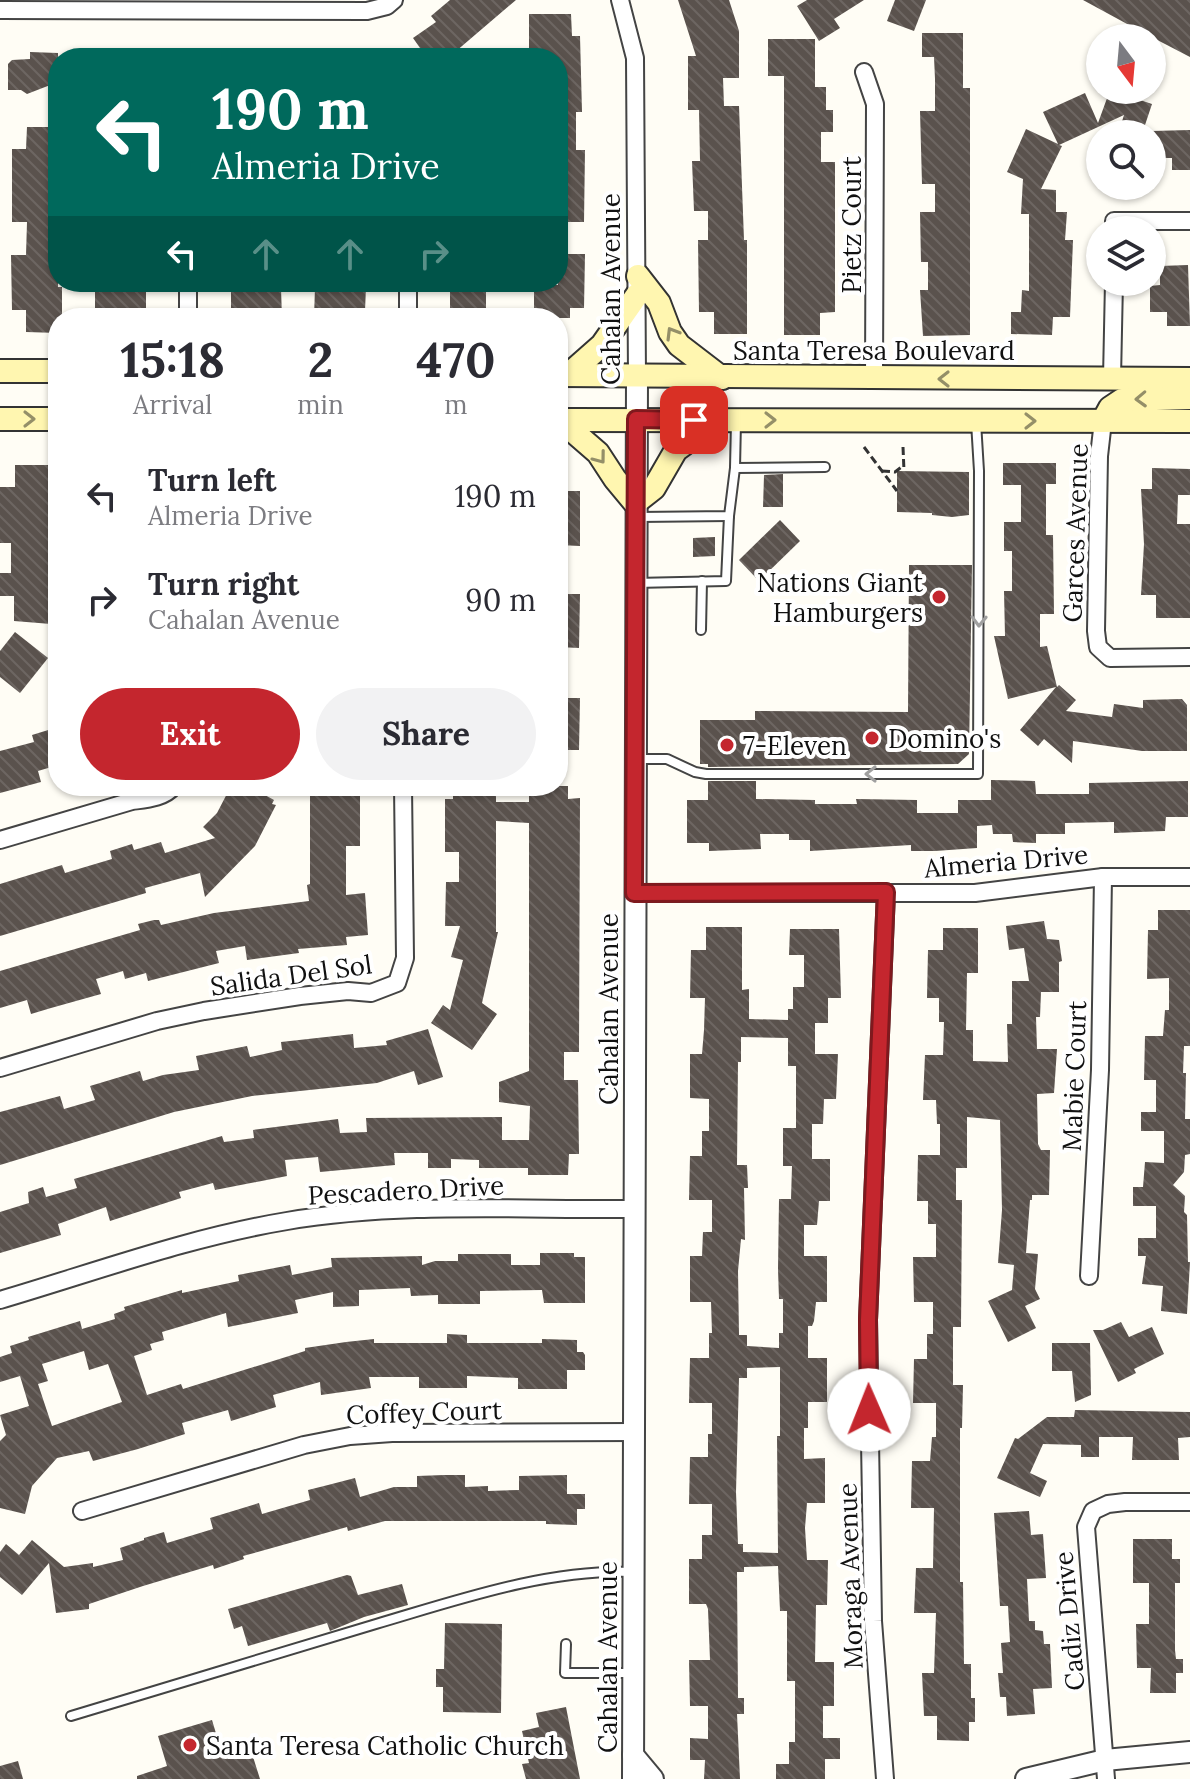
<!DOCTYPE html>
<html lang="en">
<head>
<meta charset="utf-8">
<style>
	:root { --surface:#fff; --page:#f2f2f3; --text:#2b2b33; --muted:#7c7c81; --accent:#c4262e }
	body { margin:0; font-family:Lora,serif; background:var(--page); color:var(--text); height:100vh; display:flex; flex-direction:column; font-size:30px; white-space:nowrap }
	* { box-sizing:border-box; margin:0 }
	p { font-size:26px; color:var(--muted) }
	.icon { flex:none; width:44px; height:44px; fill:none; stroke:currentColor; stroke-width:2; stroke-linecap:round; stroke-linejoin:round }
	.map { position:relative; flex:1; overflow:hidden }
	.panel { position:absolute; left:48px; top:308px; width:520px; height:488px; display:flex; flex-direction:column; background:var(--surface); border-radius:32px; box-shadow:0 2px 6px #0004 }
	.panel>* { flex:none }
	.guide { position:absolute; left:48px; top:48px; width:520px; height:244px; border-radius:32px; box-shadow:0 2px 6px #0004; background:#00695c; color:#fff; overflow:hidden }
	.needle { width:52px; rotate:164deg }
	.fabs { position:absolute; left:1086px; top:24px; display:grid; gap:16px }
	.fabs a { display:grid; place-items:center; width:80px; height:80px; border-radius:50%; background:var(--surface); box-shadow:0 2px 6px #0004; font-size:40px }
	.pin { position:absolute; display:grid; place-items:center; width:68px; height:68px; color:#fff; margin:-34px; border-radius:16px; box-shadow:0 4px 12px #0006 }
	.me { position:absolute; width:88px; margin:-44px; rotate:359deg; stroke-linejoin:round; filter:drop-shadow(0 0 6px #0008) }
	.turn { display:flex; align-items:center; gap:28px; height:168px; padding:0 32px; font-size:36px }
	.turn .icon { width:104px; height:104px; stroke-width:2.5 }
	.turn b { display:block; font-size:56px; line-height:68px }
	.lanes { display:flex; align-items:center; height:76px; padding:0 32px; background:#0003; justify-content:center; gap:40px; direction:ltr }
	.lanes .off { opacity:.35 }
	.eta { display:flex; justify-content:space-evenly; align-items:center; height:136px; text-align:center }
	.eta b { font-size:48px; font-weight:700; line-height:56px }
	.cta { display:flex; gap:16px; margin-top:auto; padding:16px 32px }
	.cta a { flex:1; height:92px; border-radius:48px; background:var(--accent); color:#fff; font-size:32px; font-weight:700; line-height:92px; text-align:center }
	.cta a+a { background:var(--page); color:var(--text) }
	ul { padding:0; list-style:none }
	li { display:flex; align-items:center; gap:24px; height:104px; padding:0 32px }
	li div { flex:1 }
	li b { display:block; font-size:30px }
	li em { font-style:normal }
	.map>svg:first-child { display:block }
</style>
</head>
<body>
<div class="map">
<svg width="1190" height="1779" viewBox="0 0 1190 1779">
	<defs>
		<pattern id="building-back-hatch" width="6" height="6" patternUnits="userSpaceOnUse" patternTransform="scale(2)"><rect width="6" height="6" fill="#5a524d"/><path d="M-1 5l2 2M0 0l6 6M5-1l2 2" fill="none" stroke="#6d6662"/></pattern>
	</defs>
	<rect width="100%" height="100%" fill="#fffdf5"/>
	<!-- building -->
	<g fill="url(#building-back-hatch)" fill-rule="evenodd">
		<polygon points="450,0 516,0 448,58 427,58 413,38 436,22 431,16"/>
		<polygon points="678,0 729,0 739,31 739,78 723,78 724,106 739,106 744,240 747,240 747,334 714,334 714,312 699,312 698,240 708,240 708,211 694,211 692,161 700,161 699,110 688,110 688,56 696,56"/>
		<polygon points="807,0 864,0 834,19 840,28 819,41 797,6"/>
		<polygon points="895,0 926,0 914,31 887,21"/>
		<polygon points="1083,0 1190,0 1190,57 1140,31"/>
		<polygon points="529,14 571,14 572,36 580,36 582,112 576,112 576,150 585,150 584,222 558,222 558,58 529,58"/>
		<polygon points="922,33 963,33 963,88 970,88 970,335 923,336 920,290 928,290 928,262 921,262 920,212 935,212 935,184 922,184 920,111 935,111 935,79 934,57 922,57"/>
		<polygon points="768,39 815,39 815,87 826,87 826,110 833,110 833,132 821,132 821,162 835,162 835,312 820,313 820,335 784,335 784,76 768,76"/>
		<polygon points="30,52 58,53 58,82 27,94 21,90 8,90 8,64 12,60 30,59"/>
		<polygon points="1110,90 1152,104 1142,134 1118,134 1124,115 1059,145 1062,146 1041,189 1056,190 1056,212 1067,212 1065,240 1073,240 1070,317 1053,317 1052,335 1011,334 1011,312 1021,312 1022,290 1029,291 1029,214 1021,214 1023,179 1007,172 1026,129 1058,144 1043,112 1085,93 1098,123"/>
		<polygon points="27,127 58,127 58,287 62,287 62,318 58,318 58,333 26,332 26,310 12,310 11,255 26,255 27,222 12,222 12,149 26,149"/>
		<polygon points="1190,130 1190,170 1172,170 1172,158 1152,158 1152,131"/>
		<polygon points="558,254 585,254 584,308 570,308 570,318 534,318 534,285 558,285"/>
		<polygon points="1188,265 1190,326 1167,326 1167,312 1150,312 1150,286 1160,285 1160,266"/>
		<polygon points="95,287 146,287 146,310 131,310 131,318 95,318"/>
		<polygon points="315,287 366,287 365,311 357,310 357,318 314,318"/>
		<polygon points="450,287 486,287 486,318 450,317"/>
		<polygon points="231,288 281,288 282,318 246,318 246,310 231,310"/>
		<polygon points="1003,463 1056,463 1056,484 1046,484 1046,535 1053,535 1054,614 1040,614 1040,647 1047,646 1057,687 1059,685 1076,700 1066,711 1112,717 1114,704 1143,708 1143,700 1182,699 1187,705 1187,751 1142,751 1073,741 1072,763 1044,739 1038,746 1020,730 1056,687 1008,699 994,636 1005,636 1004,591 1012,591 1012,551 1004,551 1004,522 1021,522 1021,485 1003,485"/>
		<polygon points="15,465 51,465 51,488 58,488 58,541 51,542 51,624 14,621 14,596 0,596 0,573 11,573 11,543 0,543 0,487 15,487"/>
		<polygon points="1152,468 1190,469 1190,495 1178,495 1177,524 1190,524 1190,618 1156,618 1156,595 1141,595 1144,544 1141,489 1152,489"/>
		<polygon points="897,471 969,472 969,515 952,517 932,515 932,513 897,512"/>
		<polygon points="783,474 783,507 763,507 764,475"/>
		<polygon points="558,491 580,491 580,546 558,545"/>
		<polygon points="780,520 800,541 759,581 739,560"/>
		<polygon points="715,537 715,556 693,557 693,538"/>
		<polygon points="909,565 972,565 969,754 958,764 708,767 708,764 700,764 700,720 755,720 755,711 908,712"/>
		<polygon points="558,594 580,594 579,648 558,647"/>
		<polygon points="15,632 48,658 20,693 0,677 0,651"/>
		<polygon points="558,698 580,698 579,750 558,750"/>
		<polygon points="58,727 58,765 38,771 41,782 0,793 0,751 34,742 32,735"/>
		<polygon points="991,780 1035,781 1036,794 1089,794 1089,783 1188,781 1188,817 1166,817 1165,831 1114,833 1114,822 1065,823 1065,834 1036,834 1036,843 1013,842 1012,834 993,834 992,825 977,826 977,848 935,851 911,851 911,845 810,851 810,840 789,840 789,834 760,834 761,849 709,851 709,843 687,843 687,800 708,800 708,781 756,781 756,799 815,800 815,804 857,804 856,799 917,800 917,813 958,813 958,800 991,800"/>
		<polygon points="231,786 270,786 265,795 274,800 272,804 276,805 255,846 205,897 200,873 145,888 146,893 0,936 0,884 62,865 65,873 112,859 110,851 132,844 134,850 161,842 165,853 215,838 203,827 217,813"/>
		<polygon points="310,786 345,786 345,794 360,794 360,846 346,846 346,895 365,893 368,935 346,937 347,945 298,949 299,953 247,960 245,946 216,951 219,963 148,981 146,973 125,979 123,971 96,979 101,994 51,1008 31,1014 27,1000 0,1008 0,971 140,930 138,924 154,920 159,920 161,925 214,913 309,901 307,885 310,884"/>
		<polygon points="453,786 496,786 496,802 529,802 529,786 568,786 568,799 580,798 579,1052 564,1052 564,1080 578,1080 579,1154 569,1154 568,1175 528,1175 528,1168 479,1168 479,1160 451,1159 451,1168 428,1168 428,1153 394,1153 395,1165 320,1172 318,1157 285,1160 287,1176 215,1190 213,1183 179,1192 181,1198 110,1221 106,1207 58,1224 61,1235 0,1253 0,1212 29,1203 28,1192 43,1187 46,1197 77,1188 74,1179 222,1136 224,1142 254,1138 253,1130 338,1119 340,1133 367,1132 366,1118 502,1117 502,1140 529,1140 530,1106 499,1102 499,1082 529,1071 529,823 496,821 496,932 498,932 482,1003 497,1014 472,1050 431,1023 443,1005 450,1010 463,960 451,957 460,926 445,926 446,882 459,882 459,852 445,852 445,799 453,799"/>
		<polygon points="1158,910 1190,910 1190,1046 1184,1046 1183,1073 1186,1073 1185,1119 1190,1119 1190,1154 1185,1155 1184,1172 1173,1185 1185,1196 1184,1212 1187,1215 1188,1262 1190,1262 1187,1314 1161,1311 1163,1286 1142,1284 1146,1256 1138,1256 1138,1238 1156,1238 1156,1206 1133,1206 1133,1187 1143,1187 1145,1162 1164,1163 1164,1131 1141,1131 1141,1112 1156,1112 1156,1080 1144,1080 1145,1036 1163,1036 1165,1010 1169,1010 1169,978 1147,979 1148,930 1158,930"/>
		<polygon points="1044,921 1047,939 1059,940 1062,961 1059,962 1059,992 1041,992 1040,1017 1036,1017 1037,1049 1057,1049 1054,1093 1037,1094 1038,1144 1041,1150 1050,1150 1049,1195 1032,1195 1032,1200 1030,1200 1026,1253 1038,1254 1035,1289 1040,1299 1025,1306 1036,1328 1008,1342 988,1301 1012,1290 1014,1265 998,1263 1002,1210 1000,1120 967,1117 967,1168 956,1168 956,1200 962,1200 961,1327 953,1327 953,1385 963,1385 962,1428 960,1428 960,1582 963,1582 964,1664 971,1664 971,1698 975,1698 975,1722 969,1722 969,1741 937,1740 937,1716 924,1716 922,1673 934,1673 936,1613 914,1613 916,1568 933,1568 934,1508 911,1508 912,1461 930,1461 932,1437 936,1437 936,1403 913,1403 914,1359 927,1359 927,1334 933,1334 933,1302 914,1302 913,1257 936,1257 936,1224 928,1224 928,1201 917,1201 918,1155 940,1155 940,1124 937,1124 936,1100 923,1100 925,1055 943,1055 944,1022 939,1022 939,998 927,998 928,950 943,950 943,928 978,928 978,973 967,973 966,1030 973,1030 973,1061 1008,1062 1007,1024 1012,1024 1012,981 1029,981 1024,948 1009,950 1006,926"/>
		<path d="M706 927H742V990L749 989V1019L788 1020V1009H793V987H804V955H789L790 929H839L841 998H828V1023H815V1054H838L836 1099H824L823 1124H812V1159H830V1201H819L817 1225H804V1256H827V1302H816L814 1321 812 1326H808V1358H827V1402H808V1428H804V1459L825 1458V1503H807L805 1528 807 1560H828L827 1605H816L815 1662H834V1706H823V1738H840V1759H825V1779H776V1764H789V1742H795V1681H787V1611H780L778 1566 744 1567V1572H737L738 1698H744V1714H737L740 1779H704L705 1760H690V1738L708 1739V1706H690L689 1660H710L708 1609 706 1604H689V1559H702V1535H712V1504H689L690 1457H708V1434H712V1403H689L690 1358H709V1333H712L711 1302H690V1256H702L703 1232H712V1200H689L690 1156H702V1131H709V1099L690 1098V1054H702L704 1030 705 998H690L691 950H706ZM741 1037 788 1038V1066H796V1128H783V1166H792L791 1199H779L778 1269 779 1299H783V1333H779V1348L747 1346V1335H739L738 1271 741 1239 745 1240 744 1188H748L747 1165H737L738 1062H741ZM780 1367V1436H777L778 1553 743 1552V1544H738L736 1492 739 1378H747V1368Z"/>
		<polygon points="428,1029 443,1077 418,1085 414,1071 377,1083 252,1096 174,1112 0,1165 0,1112 60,1096 64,1109 95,1100 90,1086 140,1071 143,1081 163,1075 199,1070 196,1056 247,1046 250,1057 282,1050 281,1042 353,1034 354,1048 387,1045 386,1041"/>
		<path d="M540 1253H574V1257H585V1303H544L542 1290 480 1291V1304H438V1295L411 1296 410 1288 359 1290V1306L333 1307V1292L295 1300 298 1313 228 1327 226 1313 162 1332 164 1340 150 1344 152 1350 134 1356 147 1395 181 1384 183 1389 305 1351V1348L346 1342 374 1339V1343H447V1334L467 1335V1343H542V1339L577 1340V1352H583L585 1355V1370H567V1389H518V1378L467 1376V1388H419V1377H369L371 1388 321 1395 320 1382 273 1395 276 1407 231 1421 228 1410 182 1423 185 1434 138 1449 93 1461 89 1451 57 1458 32 1486 25 1514 0 1508V1441L6 1435 0 1415 29 1406 20 1376 0 1382V1357L12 1353 10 1346 29 1340 28 1337 80 1321 82 1329 115 1319 114 1314 125 1310 124 1307 182 1290V1293L239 1281 238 1275 290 1265 292 1275 332 1267 331 1258 422 1256V1265L435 1261H458V1254H511V1265H540ZM84 1351 89 1370 108 1364 122 1402 52 1426 38 1384 48 1381 42 1364Z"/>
		<polygon points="1121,1322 1129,1337 1152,1327 1164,1354 1134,1369 1136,1373 1118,1382 1093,1330 1103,1330"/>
		<polygon points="1052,1343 1090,1343 1091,1395 1075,1402 1072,1371 1052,1371"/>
		<polygon points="1075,1410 1190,1412 1190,1437 1178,1438 1179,1460 1132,1460 1133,1437 1099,1437 1099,1457 1081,1457 1081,1445 1043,1444 1030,1473 1047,1481 1040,1497 997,1478 1015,1438 1018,1439 1047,1417 1074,1417"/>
		<polygon points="444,1475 465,1475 465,1487 488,1486 488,1491 519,1490 519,1476 567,1475 567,1494 585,1494 585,1509 577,1509 577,1525 546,1524 546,1521 385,1521 348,1531 347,1527 243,1556 244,1559 214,1569 213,1565 143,1586 89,1604 89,1609 56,1613 49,1563 22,1595 0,1577 0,1552 6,1544 19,1555 32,1540 64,1567 93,1563 93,1567 123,1560 120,1548 144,1540 144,1538 164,1532 167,1543 213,1529 210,1518 259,1503 262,1514 310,1500 308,1490 328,1485 355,1478 360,1497 394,1487 417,1487 417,1476"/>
		<polygon points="1029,1511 1031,1535 1043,1534 1046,1578 1027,1579 1029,1621 1035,1621 1035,1630 1043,1631 1044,1644 1050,1644 1052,1688 1033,1689 1035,1714 1007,1716 1006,1697 1000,1697 998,1673 1003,1673 1001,1643 1010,1642 1008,1606 1000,1606 994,1513"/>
		<polygon points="1133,1539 1172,1539 1172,1559 1180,1559 1180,1583 1175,1583 1175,1650 1176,1659 1183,1659 1183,1673 1176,1673 1176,1693 1150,1693 1151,1668 1137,1668 1136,1624 1149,1624 1149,1583 1133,1583"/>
		<polygon points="347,1575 351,1576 358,1595 402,1584 408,1605 364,1617 330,1631 327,1623 248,1646 242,1626 234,1629 228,1609"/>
		<polygon points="445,1623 502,1624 501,1713 443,1712 443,1687 436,1687 436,1669 444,1669"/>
		<polygon points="566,1707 580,1779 526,1779 522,1764 529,1763 522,1731 539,1727 536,1713"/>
		<polygon points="212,1720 221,1750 248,1741 260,1779 137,1779 137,1776 167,1766 158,1736"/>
		<polygon points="18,1761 23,1779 0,1779 0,1766"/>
	</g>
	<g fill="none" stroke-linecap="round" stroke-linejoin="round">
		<defs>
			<g id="service">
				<polyline points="735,468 825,467"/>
				<polyline points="639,517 729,516 735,468 736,421"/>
				<polyline points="635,583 726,581 729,516"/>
				<polyline points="701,630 702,581"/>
				<polyline points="635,759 667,759 695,772 706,774 978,774 979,471 976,422"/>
				<polyline points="566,1644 565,1673 633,1673"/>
				<path d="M71 1716C173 1685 274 1655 376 1624 458 1600 546 1569 633 1572"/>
			</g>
			<g id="minor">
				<polyline points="620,0 635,58 637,377"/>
				<polyline points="0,10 367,11 387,6 394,0"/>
				<polyline points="864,72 875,104 874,379"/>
				<polyline points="1114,230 1114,221 1190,221"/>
				<polyline points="408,282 408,318"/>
				<polyline points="188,318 188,282"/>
				<polyline points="1112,378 1114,282"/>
				<polyline points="1103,421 1099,456 1096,631 1098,647 1110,658 1190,657"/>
				<path d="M0 840 132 801C147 799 164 798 174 786"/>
				<polyline points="634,893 975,893 1103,877 1190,877"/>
				<polyline points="0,1068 157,1021 204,1011 300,996 348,991 371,993 397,983 405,958 403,786"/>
				<polyline points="1089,1276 1100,1070 1103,877"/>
				<path d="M0 1300C95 1272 190 1237 287 1221 401 1202 519 1210 634 1209"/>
				<polyline points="82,1511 304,1445 350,1436 392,1433 634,1432"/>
				<polyline points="885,1779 873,1621 868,1320 886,892"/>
				<polyline points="1106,1779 1086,1527 1093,1511 1108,1504 1125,1502 1190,1502"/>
			</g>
			<g id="tertiary">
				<polyline points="633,1755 653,1779"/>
				<polyline points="633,1779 637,377"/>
				<polyline points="1026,1779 1105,1760 1190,1752"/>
			</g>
			<g id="secondary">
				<polyline points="638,276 659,303 670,332 679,345 722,378"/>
				<polyline points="0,371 58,371"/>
				<polyline points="558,375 1190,379"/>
				<polyline points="568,375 602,345 637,295"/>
				<polyline points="0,419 58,419"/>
				<polyline points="558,420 1190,421"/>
				<polyline points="560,420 598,453 615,479 635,503 654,488 676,450 717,420"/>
				<polyline points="1103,421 1110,408 1122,400 1190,398"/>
			</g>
		</defs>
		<!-- service casing -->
		<use href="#service" stroke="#444" stroke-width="12"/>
		<!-- minor casing -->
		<use href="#minor" stroke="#444" stroke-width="20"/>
		<!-- tertiary casing -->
		<use href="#tertiary" stroke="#444" stroke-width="24"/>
		<!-- secondary casing -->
		<use href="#secondary" stroke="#333" stroke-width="26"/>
		<!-- path -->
		<g stroke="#333" stroke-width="3" stroke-dasharray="8 4" stroke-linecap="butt">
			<polyline points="864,447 897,491"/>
			<polyline points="903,447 904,471"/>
			<polyline points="882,471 895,472 904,465"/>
		</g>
		<!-- service -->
		<use href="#service" stroke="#fff" stroke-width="8"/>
		<!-- minor -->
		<use href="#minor" stroke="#fff" stroke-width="16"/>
		<!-- tertiary -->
		<use href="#tertiary" stroke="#fff" stroke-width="20"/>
		<!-- secondary -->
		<use href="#secondary" stroke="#fff6b0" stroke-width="22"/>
	</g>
	<!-- one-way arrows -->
	<defs><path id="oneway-chevron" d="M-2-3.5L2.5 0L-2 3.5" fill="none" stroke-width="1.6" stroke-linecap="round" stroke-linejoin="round" transform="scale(2)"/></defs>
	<g stroke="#948f68">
		<use href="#oneway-chevron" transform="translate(672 333) rotate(-121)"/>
		<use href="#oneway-chevron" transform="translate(944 379) rotate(180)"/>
		<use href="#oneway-chevron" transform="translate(1141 399) rotate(178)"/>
		<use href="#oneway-chevron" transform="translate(29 419)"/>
		<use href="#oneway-chevron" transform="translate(770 420)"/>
		<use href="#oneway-chevron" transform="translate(1030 421)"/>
		<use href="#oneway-chevron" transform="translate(600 458) rotate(53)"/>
	</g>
	<g stroke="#a0a0a0">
		<use href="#oneway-chevron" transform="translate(979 621) rotate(91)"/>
		<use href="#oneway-chevron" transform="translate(871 774) rotate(-180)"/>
	</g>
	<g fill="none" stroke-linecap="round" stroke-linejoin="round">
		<defs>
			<polyline id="route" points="694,420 636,419 634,893 886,892 868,1320 869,1410"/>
		</defs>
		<!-- route casing -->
		<use href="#route" stroke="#7f191e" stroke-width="20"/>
		<!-- route -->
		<use href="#route" stroke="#c4262e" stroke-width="14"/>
	</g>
	<!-- markers -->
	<g fill="#c4262e" stroke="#fff" stroke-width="3">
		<circle cx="939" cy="597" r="8"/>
		<circle cx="872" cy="738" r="8"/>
		<circle cx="727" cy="745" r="8"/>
		<circle cx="190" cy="1745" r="8"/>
	</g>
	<g text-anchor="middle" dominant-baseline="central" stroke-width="8" stroke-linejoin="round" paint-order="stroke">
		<!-- street labels -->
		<g font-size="26" fill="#111" stroke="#fff">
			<text transform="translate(851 225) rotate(-90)">Pietz Court</text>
			<text transform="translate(610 289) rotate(-90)">Cahalan Avenue</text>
			<text x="874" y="350">Santa Teresa Boulevard</text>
			<text transform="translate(1075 533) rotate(-88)">Garces Avenue</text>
			<text transform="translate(1006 861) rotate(-5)">Almeria Drive</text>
			<text transform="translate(291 975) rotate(-8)">Salida Del Sol</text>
			<text transform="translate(608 1009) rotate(-90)">Cahalan Avenue</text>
			<text transform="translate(1074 1076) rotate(-88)">Mabie Court</text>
			<text transform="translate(406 1190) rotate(-3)">Pescadero Drive</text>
			<text transform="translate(424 1412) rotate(-2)">Coffey Court</text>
			<text transform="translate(850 1576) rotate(-92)">Moraga Avenue</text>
			<text transform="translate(1069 1621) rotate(-95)">Cadiz Drive</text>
			<text transform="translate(607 1657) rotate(-90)">Cahalan Avenue</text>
		</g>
		<!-- poi labels -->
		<g font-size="26" fill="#111" stroke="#fff" text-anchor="start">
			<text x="923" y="582" text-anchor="end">Nations Giant<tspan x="923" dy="30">Hamburgers</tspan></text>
			<text x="888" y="738">Domino's</text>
			<text x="743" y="745">7-Eleven</text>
			<text x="206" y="1745">Santa Teresa Catholic Church</text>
		</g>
	</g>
</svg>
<div class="fabs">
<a><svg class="needle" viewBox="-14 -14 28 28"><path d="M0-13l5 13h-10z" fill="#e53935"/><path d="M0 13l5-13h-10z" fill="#7c7c81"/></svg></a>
<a><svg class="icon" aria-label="search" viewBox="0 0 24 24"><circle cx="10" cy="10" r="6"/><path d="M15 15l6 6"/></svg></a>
<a><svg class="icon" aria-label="layers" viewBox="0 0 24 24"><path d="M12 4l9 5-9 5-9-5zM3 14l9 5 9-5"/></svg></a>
</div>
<div class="pin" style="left:694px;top:420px;background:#d93025"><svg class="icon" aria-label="arrive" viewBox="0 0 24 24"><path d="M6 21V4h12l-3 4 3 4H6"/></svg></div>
<svg class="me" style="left:869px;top:1410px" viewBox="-20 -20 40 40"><circle r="19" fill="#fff"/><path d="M0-13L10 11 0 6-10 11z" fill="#c4262e"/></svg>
<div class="guide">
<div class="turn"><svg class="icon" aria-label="left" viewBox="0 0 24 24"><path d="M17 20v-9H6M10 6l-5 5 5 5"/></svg><div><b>190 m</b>Almeria Drive</div></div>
<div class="lanes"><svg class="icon" aria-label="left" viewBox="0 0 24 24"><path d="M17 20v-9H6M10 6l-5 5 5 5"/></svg><svg class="icon off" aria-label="ahead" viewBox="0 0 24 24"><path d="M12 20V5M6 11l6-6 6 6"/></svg><svg class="icon off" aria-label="ahead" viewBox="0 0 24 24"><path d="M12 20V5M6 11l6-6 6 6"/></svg><svg class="icon off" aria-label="right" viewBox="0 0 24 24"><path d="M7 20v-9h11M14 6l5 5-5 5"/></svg></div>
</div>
<section class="panel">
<div class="eta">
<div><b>15:18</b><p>Arrival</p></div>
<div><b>2</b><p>min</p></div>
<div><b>470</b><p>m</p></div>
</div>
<ul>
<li><svg class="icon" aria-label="left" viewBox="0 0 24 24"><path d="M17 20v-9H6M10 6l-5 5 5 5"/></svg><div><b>Turn left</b><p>Almeria Drive</p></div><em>190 m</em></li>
<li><svg class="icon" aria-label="right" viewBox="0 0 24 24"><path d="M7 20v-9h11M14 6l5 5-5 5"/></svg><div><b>Turn right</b><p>Cahalan Avenue</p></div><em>90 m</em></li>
</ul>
<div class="cta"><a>Exit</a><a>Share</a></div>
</section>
</div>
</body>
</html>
